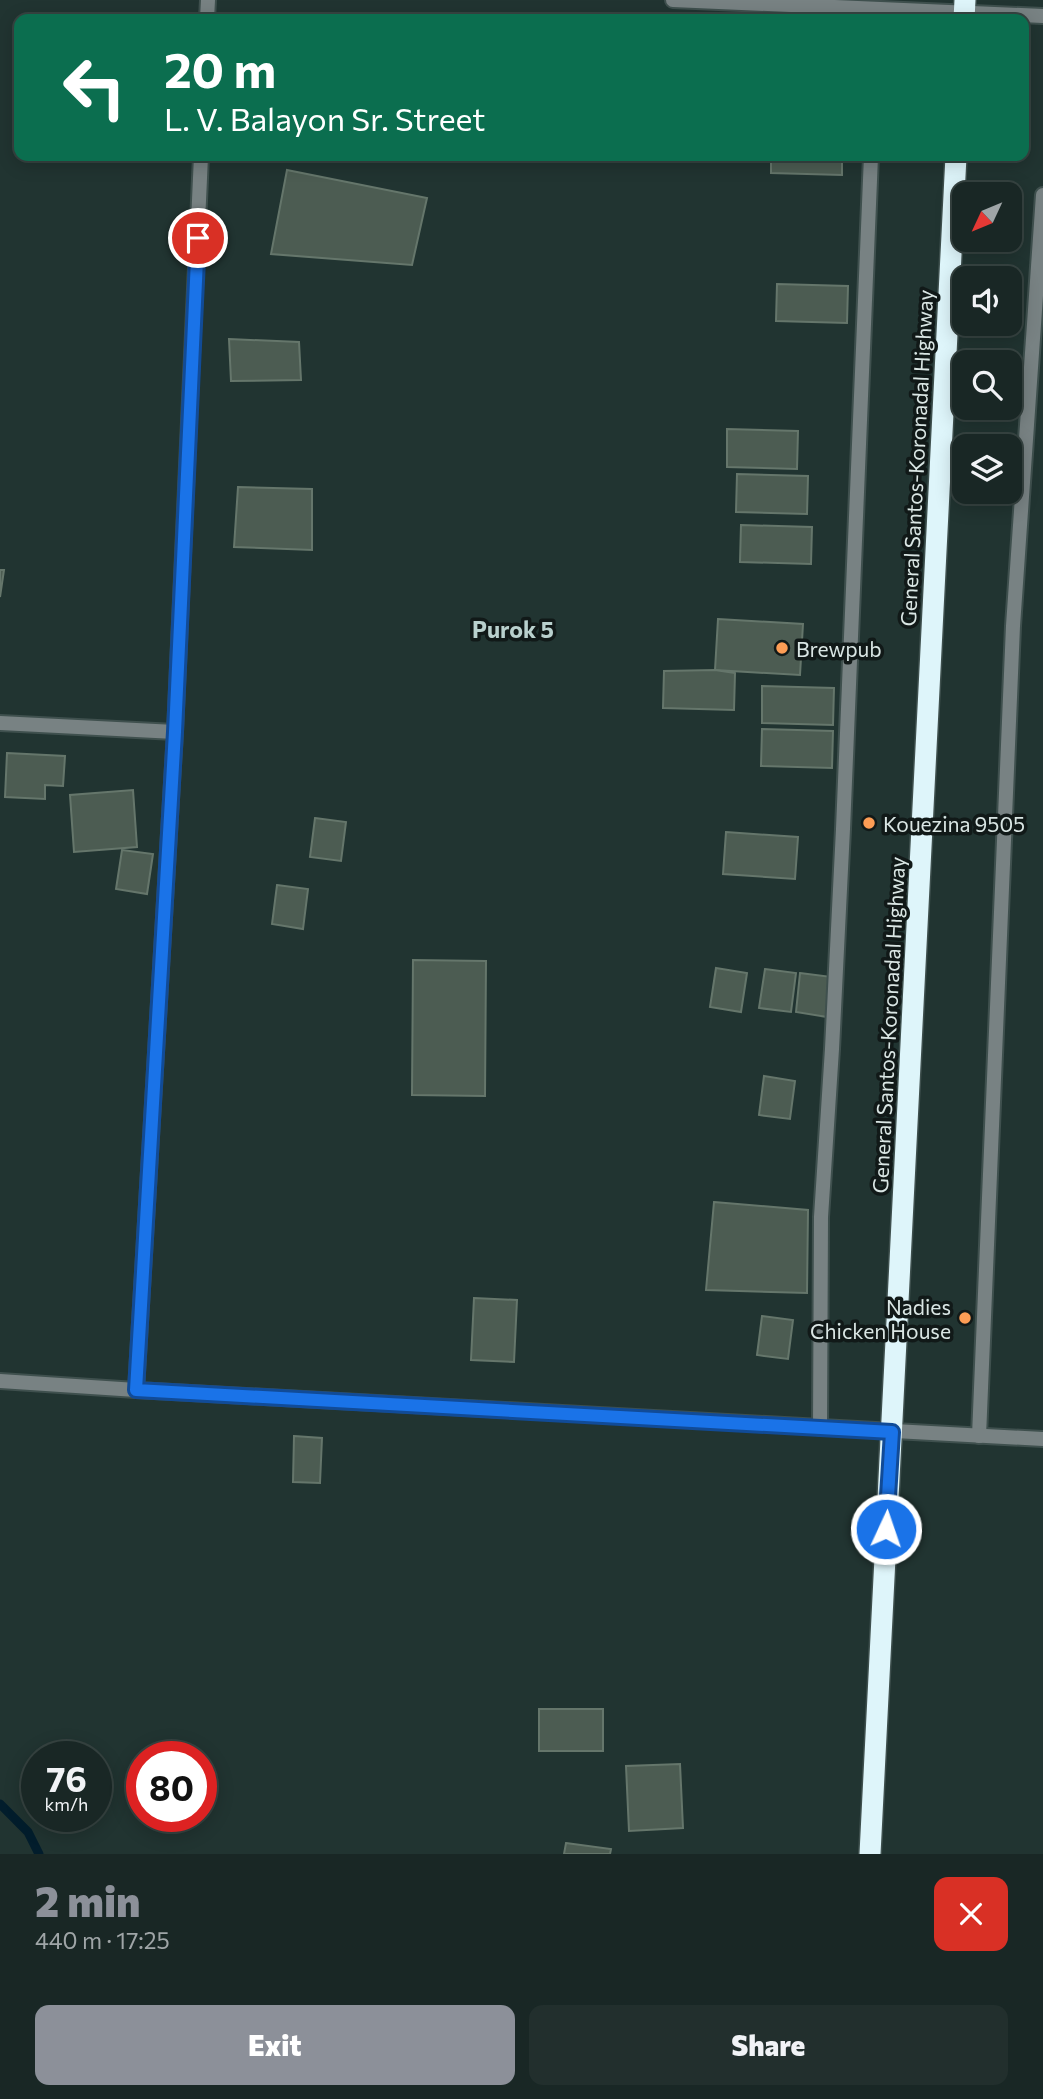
<!DOCTYPE html>
<html lang="en">
<head>
<meta charset="utf-8">
<style>
	:root { --surface:#192725; --page:#222f2d; --text:#f1f3f6; --muted:#9fa5a7; --line:#374442; --accent:#8c9099 }
	body { margin:0; font-family:Commissioner,sans-serif; background:var(--page); color:var(--text); height:100vh; display:flex; flex-direction:column; font-size:26px; white-space:nowrap }
	* { box-sizing:border-box; margin:0 }
	p { font-size:23px; color:var(--muted) }
	.icon { flex:none; width:38px; height:38px; fill:none; stroke:currentColor; stroke-width:2; stroke-linecap:round; stroke-linejoin:round }
	.map { position:relative; height:1854px; overflow:hidden }
	.side { display:flex; flex-direction:column; background:var(--surface); flex:1 }
	.side>* { flex:none }
	.guide { position:absolute; left:14px; top:14px; width:1015px; height:147px; border-radius:14px; box-shadow:0 4px 18px #0003,0 0 0 2px var(--line); background:#0b6e4f; color:#fff; overflow:hidden }
	.needle { width:46px; rotate:226deg }
	.buttons { position:absolute; left:952px; top:182px; display:grid; gap:14px }
	.buttons a { display:grid; place-items:center; width:70px; height:70px; border-radius:14px; background:var(--surface); box-shadow:0 4px 18px #0003,0 0 0 2px var(--line); font-size:35px }
	.speed { position:absolute; left:21px; top:1741px; display:flex; gap:14px; font-size:35px; font-weight:700; text-align:center }
	.speed>* { display:grid; place-content:center; width:91px; height:91px; border-radius:50%; background:var(--surface); box-shadow:0 4px 18px #0003,0 0 0 2px var(--line); line-height:1 }
	.speed small { font-size:18px; font-weight:400 }
	.speed .limit { border:10px solid #d22; background:#fff; color:#111 }
	.pin { position:absolute; display:grid; place-items:center; width:60px; height:60px; color:#fff; margin:-30px; border:4px solid #fff; border-radius:50%; box-shadow:0 2px 7px #0007 }
	.me { position:absolute; width:77px; margin:-38px; rotate:3deg; stroke-linejoin:round; filter:drop-shadow(0 0 5px #0008) }
	.turn { display:flex; align-items:center; gap:24px; height:147px; padding:0 35px; font-size:32px }
	.turn .icon { width:91px; height:91px; stroke-width:2.5 }
	.turn b { display:block; font-size:49px; line-height:60px }
	.round { display:grid; place-items:center; flex:none; width:74px; height:74px; border-radius:14px; background:var(--page) }
	.overview { display:flex; align-items:center; justify-content:space-between; height:119px; padding:0 35px }
	h1 { font-size:42px; font-weight:800; line-height:52px; color:var(--accent) }
	.button { display:flex; gap:14px; margin-top:auto; padding:14px 35px }
	.button a { flex:1; height:80px; border-radius:14px; background:var(--accent); color:#fff; font-size:28px; font-weight:800; line-height:80px; text-align:center }
	.button a+a { background:var(--page); color:var(--text) }
	.map>svg:first-child { display:block }
</style>
</head>
<body>
<div class="map">
<svg width="1043" height="1854" viewBox="0 0 1043 1854">
	<rect width="100%" height="100%" fill="#213431"/>
	<g fill="none" stroke-linecap="round" stroke-linejoin="round">
		<!-- stream -->
		<polyline stroke="#021d2c" stroke-width="9" points="0,1804 28,1832 39,1854"/>
	</g>
	<!-- building -->
	<g fill="#4c5c52" stroke="#65766b" stroke-width="2">
		<polygon points="771,156 842,156 842,175 771,173"/>
		<polygon points="287,170 427,198 412,265 271,254"/>
		<polygon points="777,284 848,286 847,323 776,321"/>
		<polygon points="229,339 299,342 301,380 231,381"/>
		<polygon points="727,429 798,431 797,469 727,467"/>
		<polygon points="737,474 808,476 807,514 736,512"/>
		<polygon points="238,487 312,489 312,550 234,547"/>
		<polygon points="741,525 812,527 811,564 740,562"/>
		<polygon points="0,570 4,570 0,597"/>
		<polygon points="718,619 803,624 800,675 715,670"/>
		<polygon points="715,670 735,673 734,710 663,708 664,671"/>
		<polygon points="762,686 834,688 833,725 762,723"/>
		<polygon points="762,729 833,731 832,768 761,766"/>
		<polygon points="7,753 65,756 63,786 45,785 45,799 5,797"/>
		<polygon points="133,790 137,847 74,852 70,795"/>
		<polygon points="315,818 346,822 341,861 310,857"/>
		<polygon points="726,832 798,837 795,879 723,874"/>
		<polygon points="122,850 153,854 147,894 116,889"/>
		<polygon points="277,885 308,889 303,929 272,924"/>
		<polygon points="413,960 486,961 485,1096 412,1095"/>
		<polygon points="716,968 747,973 741,1012 710,1007"/>
		<polygon points="765,969 796,973 791,1012 759,1008"/>
		<polygon points="800,973 832,977 827,1017 796,1012"/>
		<polygon points="764,1076 795,1081 790,1119 759,1115"/>
		<polygon points="714,1202 808,1210 807,1293 706,1290"/>
		<polygon points="474,1298 517,1300 514,1362 471,1360"/>
		<polygon points="762,1316 793,1320 788,1359 757,1355"/>
		<polygon points="294,1436 322,1438 320,1483 293,1482"/>
		<rect x="539" y="1709" width="64" height="42"/>
		<polygon points="680,1764 683,1828 629,1831 626,1766"/>
		<polygon points="566,1843 611,1849 610,1854 564,1854"/>
	</g>
	<g fill="none" stroke-linecap="round" stroke-linejoin="round">
		<defs>
			<polyline id="lane" points="979,1436 1013,626 1043,195"/>
			<g id="street">
				<polyline points="673,0 1043,16"/>
				<polyline points="207,19 208,0"/>
				<polyline points="0,723 175,732"/>
				<polyline points="0,1381 136,1390 1043,1439"/>
				<polyline points="136,1390 175,732 201,156"/>
				<polyline points="820,1428 821,1217 832,1049 843,829 871,156"/>
			</g>
			<g id="highway">
				<polyline points="964,19 965,0"/>
				<polyline points="870,1854 956,156"/>
			</g>
		</defs>
		<!-- lane casing -->
		<use href="#lane" stroke="#3f504e" stroke-width="18"/>
		<!-- street casing -->
		<use href="#street" stroke="#3f504e" stroke-width="18"/>
		<!-- highway casing -->
		<use href="#highway" stroke="#3f504e" stroke-width="24"/>
		<!-- lane -->
		<use href="#lane" stroke="#788283" stroke-width="14"/>
		<!-- street -->
		<use href="#street" stroke="#788283" stroke-width="14"/>
		<!-- highway -->
		<use href="#highway" stroke="#def5fa" stroke-width="21"/>
	</g>
	<g fill="none" stroke-linecap="round" stroke-linejoin="round">
		<defs>
			<polyline id="route" points="198,238 175,732 136,1390 892,1432 886,1529"/>
		</defs>
		<!-- route casing -->
		<use href="#route" stroke="#114b97" stroke-width="18"/>
		<!-- route -->
		<use href="#route" stroke="#1a73e8" stroke-width="12"/>
	</g>
	<!-- markers -->
	<g fill="#fd9d55" stroke="#111918" stroke-width="2.5">
		<circle cx="782" cy="648" r="7"/>
		<circle cx="869" cy="823" r="7"/>
		<circle cx="965" cy="1318" r="7"/>
	</g>
	<g text-anchor="middle" dominant-baseline="central" stroke-width="7" stroke-linejoin="round" paint-order="stroke">
		<!-- street labels -->
		<g font-size="21" fill="#dae6e4" stroke="#111918">
			<text transform="translate(916 458) rotate(-87)">General Santos-Koronadal Highway</text>
			<text transform="translate(888 1025) rotate(-87)">General Santos-Koronadal Highway</text>
		</g>
		<!-- poi labels -->
		<g font-size="21" fill="#dae6e4" stroke="#111918" text-anchor="start">
			<text x="796" y="648">Brewpub</text>
			<text x="883" y="823">Kouezina 9505</text>
			<text x="951" y="1306" text-anchor="end">Nadies<tspan x="951" dy="24">Chicken House</tspan></text>
		</g>
		<!-- neighbourhood labels -->
		<g font-size="23" font-weight="bold" fill="#b9d0cd" stroke="#111918">
			<text x="513" y="629">Purok 5</text>
		</g>
	</g>
</svg>
<div class="buttons">
<a><svg class="needle" viewBox="-14 -14 28 28"><path d="M0-13l5 13h-10z" fill="#e53935"/><path d="M0 13l5-13h-10z" fill="#9fa5a7"/></svg></a>
<a><svg class="icon" aria-label="sound" viewBox="0 0 24 24"><path d="M4 9h4l5-4v14l-5-4H4zM17 9q2 3 0 6"/></svg></a>
<a><svg class="icon" aria-label="search" viewBox="0 0 24 24"><circle cx="10" cy="10" r="6"/><path d="M15 15l6 6"/></svg></a>
<a><svg class="icon" aria-label="layers" viewBox="0 0 24 24"><path d="M12 4l9 5-9 5-9-5zM3 14l9 5 9-5"/></svg></a>
</div>
<div class="speed"><div>76<small>km/h</small></div><div class="limit">80</div></div>
<div class="pin" style="left:198px;top:238px;background:#d93025"><svg class="icon" aria-label="arrive" viewBox="0 0 24 24"><path d="M6 21V4h12l-3 4 3 4H6"/></svg></div>
<svg class="me" style="left:886px;top:1529px" viewBox="-20 -20 40 40"><circle r="17" fill="#1a73e8" stroke="#fff" stroke-width="3"/><path d="M0-11L8 9 0 5-8 9z" fill="#fff"/></svg>
<div class="guide">
<div class="turn"><svg class="icon" aria-label="left" viewBox="0 0 24 24"><path d="M17 20v-9H6M10 6l-5 5 5 5"/></svg><div><b>20 m</b>L. V. Balayon Sr. Street</div></div>
</div>
</div>
<section class="side">
<div class="overview"><div><h1>2 min</h1><p>440 m · 17:25</p></div><a class="round" style="background:#d93025;color:#fff"><svg class="icon" aria-label="close" viewBox="0 0 24 24"><path d="M6 6l12 12M18 6L6 18"/></svg></a></div>
<div class="button"><a>Exit</a><a>Share</a></div>
</section>
</body>
</html>
